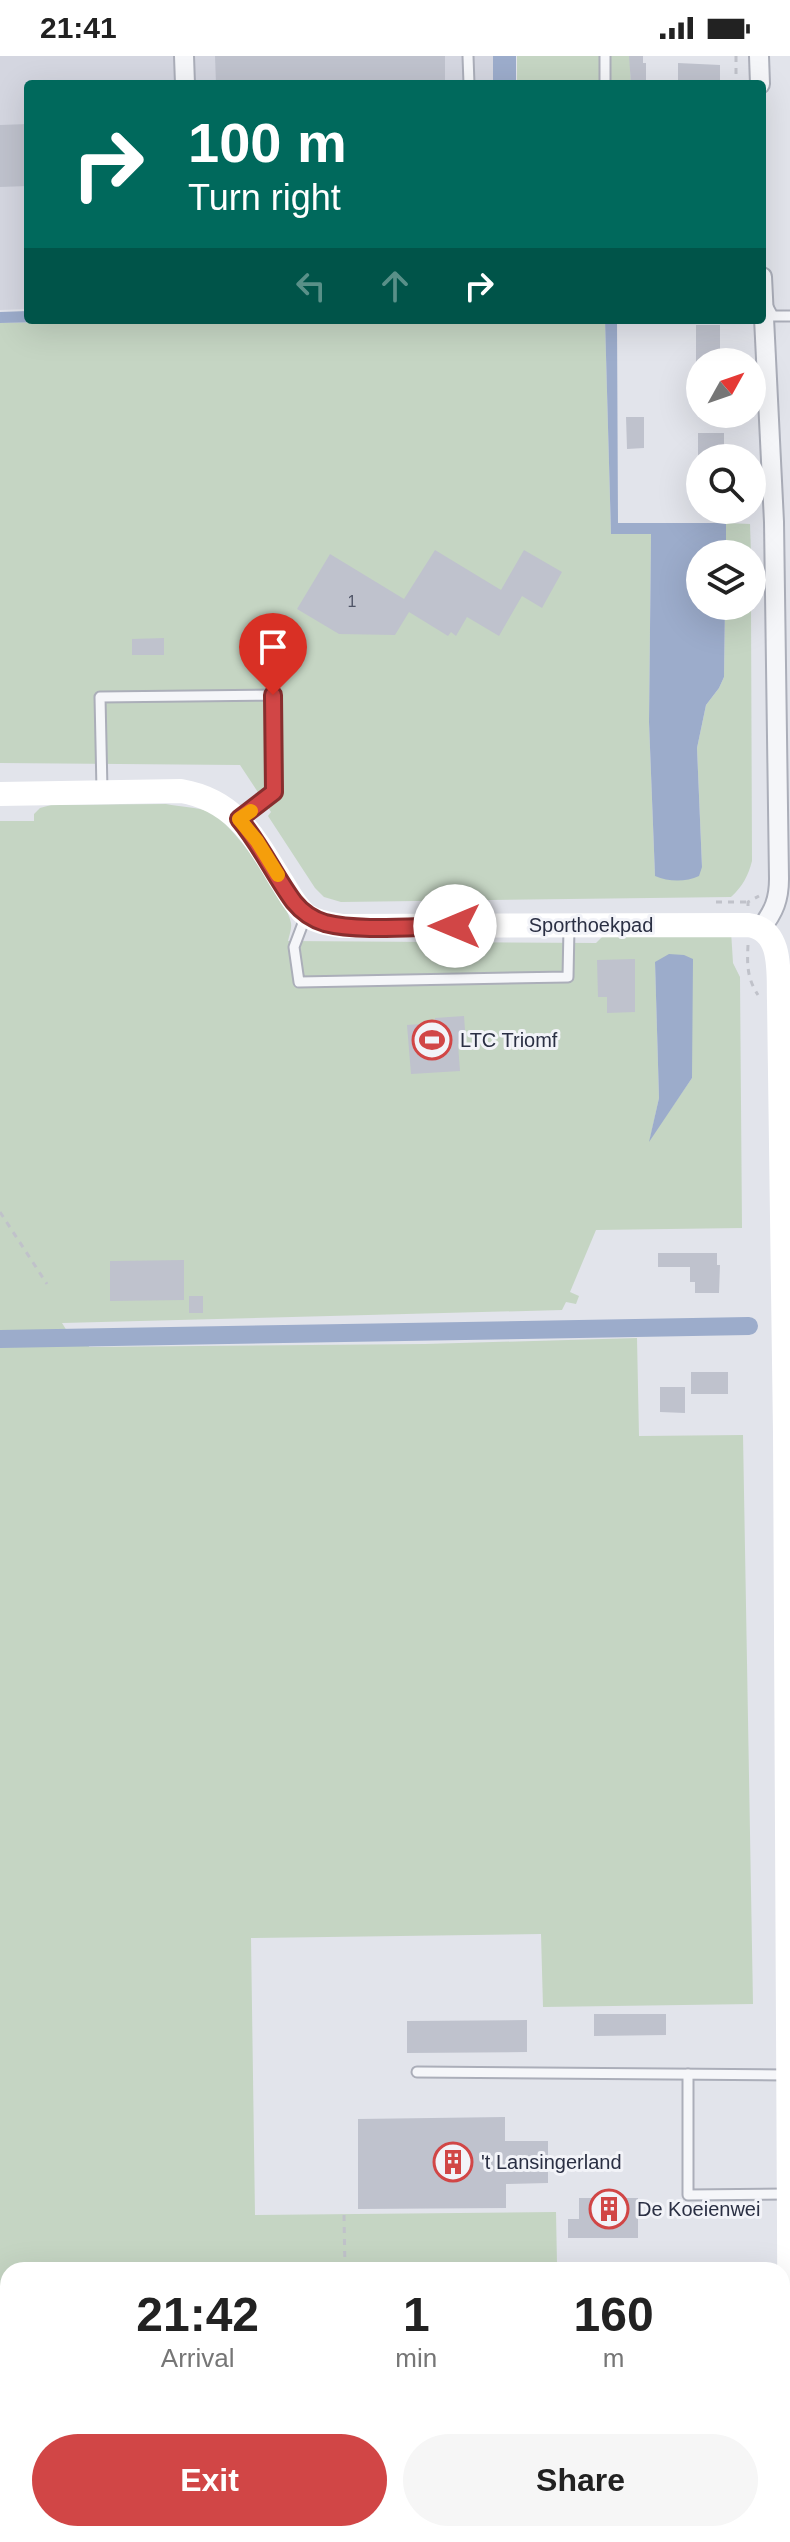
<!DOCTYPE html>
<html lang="en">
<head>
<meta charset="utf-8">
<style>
	:root { --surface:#fff; --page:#f6f6f6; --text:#222; --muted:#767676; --accent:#d14646 }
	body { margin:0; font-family:Helvetica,sans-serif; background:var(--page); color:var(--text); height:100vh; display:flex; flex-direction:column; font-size:30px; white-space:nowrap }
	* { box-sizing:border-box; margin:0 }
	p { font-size:26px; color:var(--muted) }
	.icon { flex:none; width:44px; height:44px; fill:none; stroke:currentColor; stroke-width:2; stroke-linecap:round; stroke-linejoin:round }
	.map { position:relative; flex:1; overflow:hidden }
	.details { position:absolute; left:0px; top:2206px; width:790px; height:280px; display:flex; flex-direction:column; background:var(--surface); border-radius:24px 24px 0 0; box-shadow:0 8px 32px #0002 }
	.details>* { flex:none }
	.banner { position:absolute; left:24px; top:24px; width:742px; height:244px; border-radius:8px; box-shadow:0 8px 32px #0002; background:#00695c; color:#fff; overflow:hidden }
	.needle { width:52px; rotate:50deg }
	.fabs { position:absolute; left:686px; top:292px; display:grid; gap:16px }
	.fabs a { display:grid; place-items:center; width:80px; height:80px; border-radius:50%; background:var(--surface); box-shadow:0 8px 32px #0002; font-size:40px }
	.pin { position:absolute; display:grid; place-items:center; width:68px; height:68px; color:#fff; margin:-82px -34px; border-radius:50% 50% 50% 0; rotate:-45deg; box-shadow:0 0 8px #0007 }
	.pin .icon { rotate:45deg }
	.me { position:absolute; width:88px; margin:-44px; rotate:270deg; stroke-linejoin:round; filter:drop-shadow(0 0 6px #0008) }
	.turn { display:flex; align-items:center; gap:28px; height:168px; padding:0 32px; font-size:36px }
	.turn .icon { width:104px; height:104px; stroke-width:2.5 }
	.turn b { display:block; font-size:56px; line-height:68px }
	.lanes { display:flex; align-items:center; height:76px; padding:0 32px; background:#0003; justify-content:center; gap:40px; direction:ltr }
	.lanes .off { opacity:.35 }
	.eta { display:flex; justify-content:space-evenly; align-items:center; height:136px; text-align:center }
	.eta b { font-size:48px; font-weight:800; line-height:56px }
	.button { display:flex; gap:16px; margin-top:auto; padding:16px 32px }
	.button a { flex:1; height:92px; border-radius:48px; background:var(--accent); color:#fff; font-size:32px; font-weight:800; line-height:92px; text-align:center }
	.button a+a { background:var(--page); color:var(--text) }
	.status { display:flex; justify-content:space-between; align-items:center; height:56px; padding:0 40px; background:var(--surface); direction:ltr }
	.status svg { height:22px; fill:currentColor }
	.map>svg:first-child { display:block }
</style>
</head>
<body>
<div class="status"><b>21:41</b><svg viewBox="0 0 49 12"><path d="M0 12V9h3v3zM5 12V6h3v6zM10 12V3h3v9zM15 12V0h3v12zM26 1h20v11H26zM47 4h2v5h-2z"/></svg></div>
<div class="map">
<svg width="790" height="2486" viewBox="0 0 790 2486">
	<rect width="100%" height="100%" fill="#e2e4eb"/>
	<!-- built -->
	<polygon fill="#d4d6e0" points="0,0 502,0 502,28 28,28 28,253 0,254"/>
	<!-- green -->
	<g fill="#c5d5c3" fill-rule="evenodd">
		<polygon points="517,0 630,0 631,28 517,28"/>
		<path d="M138 264H605L611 478H651L649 666 655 820 702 811 697 692 706 649 719 632 724 621 725 550H751L752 805C748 820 743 830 731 841L341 846 324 841 315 832 268 760 271 756 240 709 0 707V267Z"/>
		<polygon points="726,467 750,468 751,498 726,498"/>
		<path d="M166 748C180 751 197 751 210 756 231 765 288 845 291 867 292 873 289 880 288 885L596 887 604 879 731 875 733 907 740 921 742 1172 596 1174 570 1236 579 1240 576 1248 566 1246 562 1254 62 1267 67 1275H89V1291L425 1288 637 1282 639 1380 743 1379 753 1948 543 1951 541 1878 251 1882 255 2159 556 2156 557 2208 8 2214V2233H0V765H34V758L40 752 51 749ZM655 906 692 1022 650 1083 659 1042Z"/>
		<polygon points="0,2308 8,2308 8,2478 760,2478 760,2486 0,2486"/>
	</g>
	<!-- water -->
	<g fill="#9caccb">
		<rect x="493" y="0" width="23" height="28"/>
		<polygon points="28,255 28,264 138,264 0,267 0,256"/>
		<path d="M605 264H617L618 467H726V498H700V550H725L724 621 719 632 706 649 697 692 702 811 699 820C686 826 669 826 655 820L649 666 651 478H611Z"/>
		<polygon points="669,898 684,899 693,903 692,1022 649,1086 659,1042 655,906"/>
	</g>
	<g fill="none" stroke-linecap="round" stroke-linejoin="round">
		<!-- canal -->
		<polyline stroke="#9caccb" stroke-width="18" points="0,1283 749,1270"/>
	</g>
	<!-- building -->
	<g fill="#bfc2cd">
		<polygon points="215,0 445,0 445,28 216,28"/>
		<polygon points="629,0 643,0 643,7 646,7 646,28 631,28"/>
		<polygon points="678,7 720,9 720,28 678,27"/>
		<polygon points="28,68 28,130 0,131 0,69"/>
		<rect x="696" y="269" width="24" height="37"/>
		<polygon points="626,361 644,361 644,392 627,393"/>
		<rect x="698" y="377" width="26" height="25"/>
		<polygon points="435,494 501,534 524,494 562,516 542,552 522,540 499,580 467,561 456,580 451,576 448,580 409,556 395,579 339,578 297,553 330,498 404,543"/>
		<polygon points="164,582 164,599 132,599 132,583"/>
		<polygon points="635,903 635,956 607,957 607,941 598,941 597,904"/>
		<polygon points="464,960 466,988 458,988 460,1015 411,1018 407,969 435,967 435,962"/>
		<polygon points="658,1197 717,1197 717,1209 720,1209 719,1237 695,1237 695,1226 690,1226 690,1211 658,1211"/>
		<polygon points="184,1204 184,1244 110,1245 110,1205"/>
		<rect x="189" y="1240" width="14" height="17"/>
		<rect x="691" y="1316" width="37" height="22"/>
		<polygon points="660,1331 685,1331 685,1357 660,1356"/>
		<polygon points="594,1958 666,1958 666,1979 594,1980"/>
		<polygon points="527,1964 527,1996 407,1997 407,1965"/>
		<polygon points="505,2061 505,2085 548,2085 548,2127 506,2128 506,2152 358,2153 358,2063"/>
		<polygon points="579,2142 638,2142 638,2182 568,2182 568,2163 579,2163"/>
	</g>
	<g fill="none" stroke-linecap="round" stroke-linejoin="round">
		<defs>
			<g id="lane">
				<polyline points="468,0 469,28"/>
				<polyline points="605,0 605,28"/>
				<polyline points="767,249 773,260 790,260"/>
				<polyline points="102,734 100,641 273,639 274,736 239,763"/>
				<polyline points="305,862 294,891 299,926 568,921 569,872"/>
				<polyline points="417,2016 785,2019"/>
				<polyline points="688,2018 688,2139 786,2138"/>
			</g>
			<g id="street">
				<polyline points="184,0 185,28"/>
				<polyline points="759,0 760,28"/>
				<path d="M761 872C774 856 779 843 779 823L774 466 762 221"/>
			</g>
		</defs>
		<!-- lane casing -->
		<use href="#lane" stroke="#abaeb9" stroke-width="13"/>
		<!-- street casing -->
		<use href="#street" stroke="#abaeb9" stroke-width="22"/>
		<!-- path -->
		<g stroke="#c0c2ca" stroke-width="3" stroke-dasharray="6 6" stroke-linecap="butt">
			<polyline points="736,0 736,28"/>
			<polyline points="716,846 748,846"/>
			<polyline points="748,850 748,846 759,840"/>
			<path d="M748 889C747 909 747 922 758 939"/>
			<polyline points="0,1156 47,1228"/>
			<polyline points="344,2159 345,2214"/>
			<polyline points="0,2239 8,2239"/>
			<polyline points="0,2254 8,2254"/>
			<polyline points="0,2269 8,2269"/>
			<polyline points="353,2478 353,2486"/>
			<polyline points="779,2478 779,2486"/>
		</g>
		<!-- lane -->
		<use href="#lane" stroke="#f5f6f9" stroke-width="9"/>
		<!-- street -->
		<use href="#street" stroke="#f5f6f9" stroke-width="18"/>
		<!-- secondary -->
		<path stroke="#fff" stroke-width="24" d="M0 738 181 735C234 744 254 780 280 823 288 835 295 850 306 859 316 866 330 868 342 870L748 869C784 873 778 919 779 945L785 1377 790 2367"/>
	</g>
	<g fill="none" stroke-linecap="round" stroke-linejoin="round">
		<defs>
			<path id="route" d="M273 639 274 736 239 763C261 789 274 819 294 846 302 856 312 863 325 867 359 876 418 870 455 870"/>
		</defs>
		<!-- route casing -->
		<use href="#route" stroke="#882e2e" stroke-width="20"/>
		<!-- route -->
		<use href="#route" stroke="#d14646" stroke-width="14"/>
		<!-- slow -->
		<polyline stroke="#f59e0b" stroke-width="14" points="251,755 239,763 257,785 278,819"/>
	</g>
	<!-- icons -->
	<defs>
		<symbol id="stadium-ring" viewBox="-11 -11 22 22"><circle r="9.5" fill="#f2f3f8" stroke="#d14646" stroke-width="1.5"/><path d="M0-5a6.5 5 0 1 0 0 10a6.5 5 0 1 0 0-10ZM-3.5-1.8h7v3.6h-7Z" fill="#d14646"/></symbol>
		<symbol id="building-ring" viewBox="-11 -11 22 22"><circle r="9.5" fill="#f2f3f8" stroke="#d14646" stroke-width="1.5"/><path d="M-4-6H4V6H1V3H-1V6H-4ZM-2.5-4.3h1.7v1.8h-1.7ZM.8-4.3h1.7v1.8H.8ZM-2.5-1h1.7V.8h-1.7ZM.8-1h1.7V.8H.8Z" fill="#d14646"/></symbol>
	</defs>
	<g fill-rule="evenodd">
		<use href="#stadium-ring" x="410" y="962" width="44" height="44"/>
		<use href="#building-ring" x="431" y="2084" width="44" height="44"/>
		<use href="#building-ring" x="587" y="2131" width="44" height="44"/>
	</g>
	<g text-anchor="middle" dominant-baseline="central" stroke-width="6" stroke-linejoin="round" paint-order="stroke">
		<!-- number labels -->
		<g font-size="16" fill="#4f5466">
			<text x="352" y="545">1</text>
		</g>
		<!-- street labels -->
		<g font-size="20" fill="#2a2f43" stroke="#f2f3f8">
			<text x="591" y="869">Sporthoekpad</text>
		</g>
		<!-- poi labels -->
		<g font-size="20" fill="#2a2f43" stroke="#f2f3f8" text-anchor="start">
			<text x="460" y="984">LTC Triomf</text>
			<text x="481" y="2106">'t Lansingerland</text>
			<text x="637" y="2153">De Koeienwei</text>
		</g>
	</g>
</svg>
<div class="fabs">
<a><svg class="needle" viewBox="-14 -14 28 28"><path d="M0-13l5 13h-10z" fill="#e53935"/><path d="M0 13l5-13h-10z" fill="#767676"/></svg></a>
<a><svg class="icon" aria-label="search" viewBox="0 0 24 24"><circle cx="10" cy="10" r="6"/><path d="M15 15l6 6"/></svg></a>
<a><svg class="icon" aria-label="layers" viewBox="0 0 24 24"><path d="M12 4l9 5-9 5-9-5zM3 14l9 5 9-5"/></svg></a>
</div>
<div class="pin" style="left:273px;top:639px;background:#d93025"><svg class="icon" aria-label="arrive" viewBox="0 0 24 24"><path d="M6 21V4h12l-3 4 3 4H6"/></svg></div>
<svg class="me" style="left:455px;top:870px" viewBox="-20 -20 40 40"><circle r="19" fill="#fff"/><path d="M0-13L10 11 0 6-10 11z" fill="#d14646"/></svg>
<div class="banner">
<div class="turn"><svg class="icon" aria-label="right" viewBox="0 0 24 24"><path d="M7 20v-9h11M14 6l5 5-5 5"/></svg><div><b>100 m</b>Turn right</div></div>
<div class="lanes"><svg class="icon off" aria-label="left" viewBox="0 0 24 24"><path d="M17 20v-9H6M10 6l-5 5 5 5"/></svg><svg class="icon off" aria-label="ahead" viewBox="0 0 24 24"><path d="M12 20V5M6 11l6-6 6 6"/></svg><svg class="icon" aria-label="right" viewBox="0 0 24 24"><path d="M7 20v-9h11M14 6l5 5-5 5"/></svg></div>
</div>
<section class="details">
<div class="eta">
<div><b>21:42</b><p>Arrival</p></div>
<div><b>1</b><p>min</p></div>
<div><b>160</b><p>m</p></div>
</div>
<div class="button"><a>Exit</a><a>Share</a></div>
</section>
</div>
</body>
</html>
